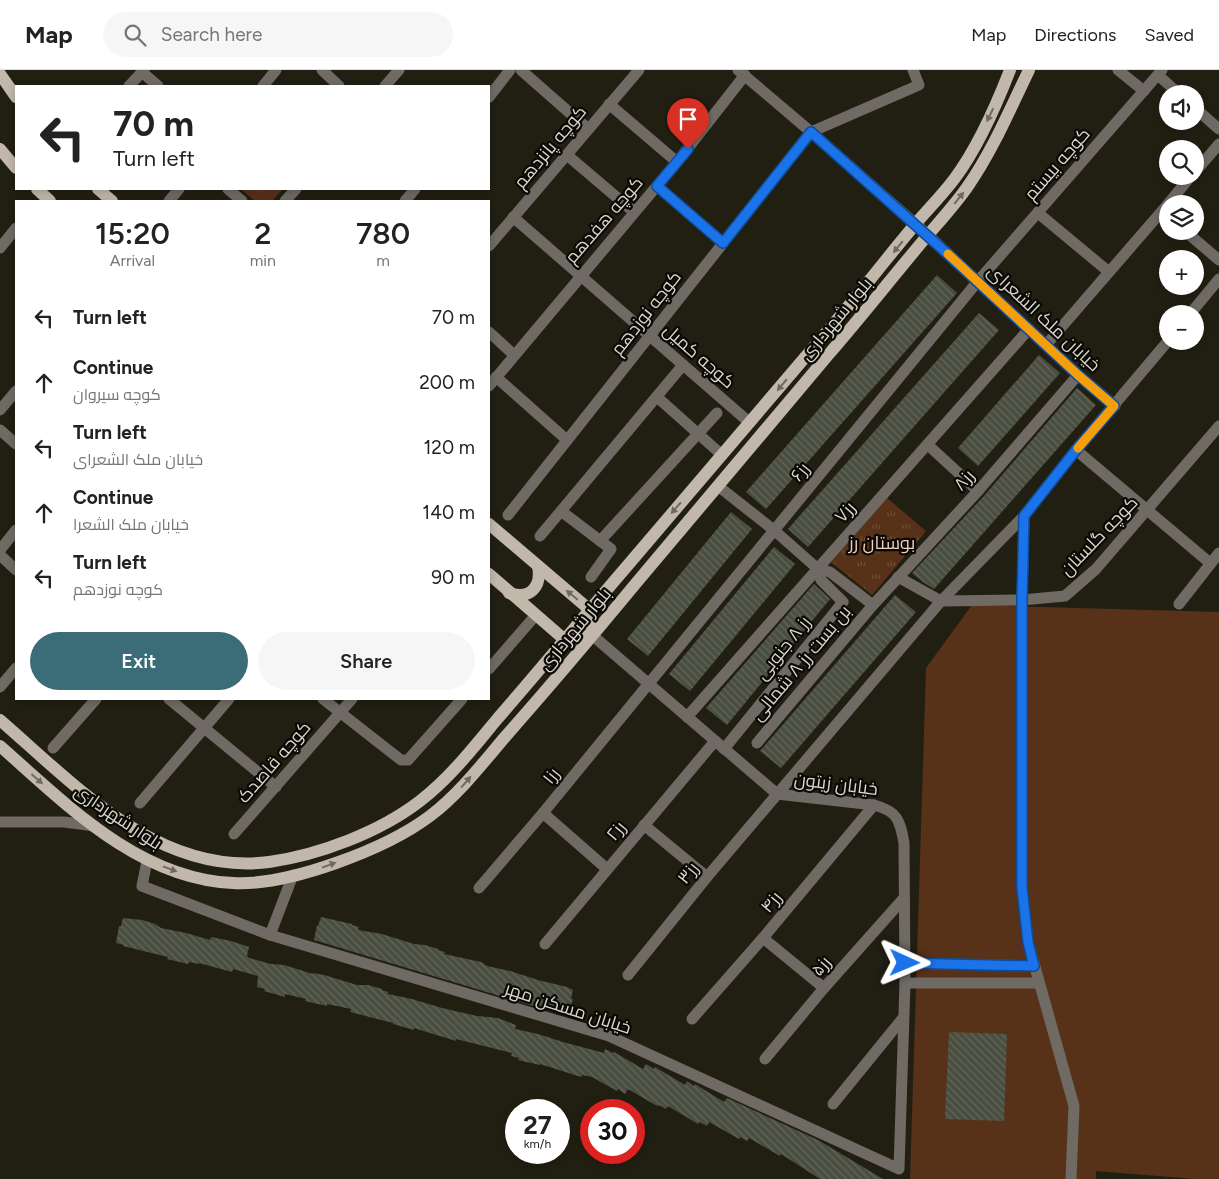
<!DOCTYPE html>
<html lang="en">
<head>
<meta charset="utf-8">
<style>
	:root { --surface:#fff; --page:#f6f6f6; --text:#222; --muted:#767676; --line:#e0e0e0; --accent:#3b6d79 }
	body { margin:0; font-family:Figtree,Cairo,sans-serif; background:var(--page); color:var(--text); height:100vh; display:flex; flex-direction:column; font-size:19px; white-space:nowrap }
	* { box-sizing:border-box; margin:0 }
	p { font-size:16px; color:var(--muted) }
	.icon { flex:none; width:28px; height:28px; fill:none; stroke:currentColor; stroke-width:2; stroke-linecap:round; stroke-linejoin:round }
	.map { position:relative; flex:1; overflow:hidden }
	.drawer { position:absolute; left:15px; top:130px; width:475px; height:500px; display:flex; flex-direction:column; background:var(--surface); border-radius:0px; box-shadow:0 2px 8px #0003 }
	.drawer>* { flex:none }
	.top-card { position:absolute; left:15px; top:15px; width:475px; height:105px; border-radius:0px; box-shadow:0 2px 8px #0003; background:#fff; color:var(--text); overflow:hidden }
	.fabs { position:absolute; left:1159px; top:15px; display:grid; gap:10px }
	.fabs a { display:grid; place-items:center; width:45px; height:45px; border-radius:50%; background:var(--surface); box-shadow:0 2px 8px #0003; font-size:25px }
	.speed { position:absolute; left:505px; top:1029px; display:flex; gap:10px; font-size:25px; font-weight:700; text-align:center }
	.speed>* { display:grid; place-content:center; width:65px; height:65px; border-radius:50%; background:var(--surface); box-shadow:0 2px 8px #0003; line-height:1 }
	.speed small { font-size:12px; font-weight:400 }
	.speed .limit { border:8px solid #d22; background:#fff; color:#111 }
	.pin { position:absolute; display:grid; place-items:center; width:42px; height:42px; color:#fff; margin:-51px -21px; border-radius:50% 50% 50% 0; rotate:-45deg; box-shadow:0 0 5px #0007 }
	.pin .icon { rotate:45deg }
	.me { position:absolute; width:55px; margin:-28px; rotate:91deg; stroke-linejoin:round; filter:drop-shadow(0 0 4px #0008) }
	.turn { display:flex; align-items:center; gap:18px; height:105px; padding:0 15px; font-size:22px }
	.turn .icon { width:65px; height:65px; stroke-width:2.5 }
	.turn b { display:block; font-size:35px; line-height:42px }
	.eta { display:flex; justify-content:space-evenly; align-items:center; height:85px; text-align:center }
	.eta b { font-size:30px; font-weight:600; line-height:35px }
	.primary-button { display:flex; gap:10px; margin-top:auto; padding:10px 15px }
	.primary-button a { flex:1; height:58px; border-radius:30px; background:var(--accent); color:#fff; font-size:20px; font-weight:600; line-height:58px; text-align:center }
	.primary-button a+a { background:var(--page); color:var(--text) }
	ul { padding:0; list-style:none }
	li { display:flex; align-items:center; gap:15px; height:65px; padding:0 15px }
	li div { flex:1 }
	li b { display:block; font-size:19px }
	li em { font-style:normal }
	header { display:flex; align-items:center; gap:30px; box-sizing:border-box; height:70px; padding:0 25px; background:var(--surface); border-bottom:1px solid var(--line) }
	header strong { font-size:24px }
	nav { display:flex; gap:28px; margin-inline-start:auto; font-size:18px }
	.search { width:350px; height:45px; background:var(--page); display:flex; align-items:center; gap:12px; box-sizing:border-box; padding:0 18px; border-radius:28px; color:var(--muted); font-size:19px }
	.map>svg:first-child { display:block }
</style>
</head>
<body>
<header>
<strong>Map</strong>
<div class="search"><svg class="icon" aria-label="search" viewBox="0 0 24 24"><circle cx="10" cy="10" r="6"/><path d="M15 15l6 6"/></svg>Search here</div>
<nav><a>Map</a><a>Directions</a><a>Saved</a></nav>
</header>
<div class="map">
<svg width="1219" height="1109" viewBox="0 0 1219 1109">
	<defs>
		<pattern id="park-tufts" width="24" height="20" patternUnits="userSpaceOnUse" patternTransform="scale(1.25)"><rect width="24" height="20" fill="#583119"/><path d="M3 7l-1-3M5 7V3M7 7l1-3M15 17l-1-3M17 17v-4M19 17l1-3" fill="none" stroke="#6f4e39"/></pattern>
		<pattern id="building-back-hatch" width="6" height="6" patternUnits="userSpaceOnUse" patternTransform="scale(1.25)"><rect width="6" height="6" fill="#4a4e40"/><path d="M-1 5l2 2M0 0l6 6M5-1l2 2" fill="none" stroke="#63675a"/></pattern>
	</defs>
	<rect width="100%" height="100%" fill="#211f12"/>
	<!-- green -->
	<polygon fill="#583119" points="972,535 1219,542 1219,1109 1195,1109 1096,1101 1096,1109 910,1109 926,598"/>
	<!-- park -->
	<g fill="url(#park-tufts)">
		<polygon points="241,119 283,119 272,131 255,131"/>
		<polygon points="887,428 926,461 872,525 831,492"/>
	</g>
	<!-- building -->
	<g fill="url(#building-back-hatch)">
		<polygon points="937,205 957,223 766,439 746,422"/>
		<polygon points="979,243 999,260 808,477 788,459"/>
		<polygon points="1039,285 1060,303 978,396 958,378"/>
		<polygon points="1077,318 1096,335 934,519 923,512 912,503 984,426"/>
		<polygon points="731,442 752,459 648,586 627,569"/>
		<polygon points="774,477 795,494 690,621 669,604"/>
		<polygon points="814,514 830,529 727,655 706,638"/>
		<polygon points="895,525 916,542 781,698 760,681"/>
		<polygon points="321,847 352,854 352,855 359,857 358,860 382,864 414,874 425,875 438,879 438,880 445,882 444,884 481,892 487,896 510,901 538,910 567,917 573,920 571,929 573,929 570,938 569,937 566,945 557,943 314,870 317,855 318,856"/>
		<polygon points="123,848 142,850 155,854 161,858 186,863 210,870 211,867 231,871 249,877 247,886 249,888 271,894 284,895 313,904 313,903 324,905 357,915 368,915 382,919 382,920 388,922 388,924 412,929 442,938 477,946 498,948 516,955 515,959 538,964 563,972 604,983 605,979 613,983 614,982 643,999 646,994 654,999 655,997 685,1015 687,1011 694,1016 695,1014 724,1032 727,1028 818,1070 883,1109 820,1109 781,1084 780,1086 749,1068 747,1071 740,1067 739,1069 709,1052 707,1056 699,1052 698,1054 668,1036 666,1039 659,1035 657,1036 628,1019 625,1024 618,1019 617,1021 592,1007 582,1005 581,1007 540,994 540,995 518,990 519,988 511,986 512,983 456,969 456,971 414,958 414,960 393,954 393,953 350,942 351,939 327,934 327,936 305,931 306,929 285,924 285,927 264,921 265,919 257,917 258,906 233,899 232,902 199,893 199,894 189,892 188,894 167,889 168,887 123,876 124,875 116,873 119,856 121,856"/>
		<polygon points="949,962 1007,964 1004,1051 945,1049"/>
	</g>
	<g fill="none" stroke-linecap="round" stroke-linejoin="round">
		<!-- minor -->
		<g stroke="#6f6a64" stroke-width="11">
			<polyline points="322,0 339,16"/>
			<polyline points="521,0 588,59"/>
			<polyline points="738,0 811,62 928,165 1078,305 1115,336"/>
			<polyline points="1118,0 1144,21"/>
			<polyline points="142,2 158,16"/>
			<polyline points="1158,5 1179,24"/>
			<polyline points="129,16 144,0"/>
			<polyline points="263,16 276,0"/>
			<polyline points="385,16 399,0"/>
			<polyline points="489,27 510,0"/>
			<polyline points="609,34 677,92"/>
			<polyline points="1195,38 1219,59"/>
			<polyline points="567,85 634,142"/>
			<polyline points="1195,102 1219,74"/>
			<polyline points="657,116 723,173"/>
			<polyline points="228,119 242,131"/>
			<polyline points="169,131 179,119"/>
			<polyline points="285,131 296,119"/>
			<polyline points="405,131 415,119"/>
			<polyline points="1168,134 1191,106"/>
			<polyline points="1038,143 1109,202"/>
			<polyline points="513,147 750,353"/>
			<polyline points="1185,161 1219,190"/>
			<polyline points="489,176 639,0"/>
			<polyline points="0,178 16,158"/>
			<polyline points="1190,244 1219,209"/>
			<polyline points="489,262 514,285"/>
			<polyline points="1046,275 1168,134"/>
			<polyline points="496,307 567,370"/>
			<polyline points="489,316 677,92 745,5"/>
			<polyline points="657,327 722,385"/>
			<polyline points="0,340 16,321"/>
			<polyline points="0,360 16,374"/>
			<polyline points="928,375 978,421"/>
			<polyline points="1076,380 1210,493"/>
			<polyline points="718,416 775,461 818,499 830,502 873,535"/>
			<polyline points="508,445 811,62 919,15 913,0"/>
			<polyline points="540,466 561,441"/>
			<polyline points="600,471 717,343"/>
			<polyline points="0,480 16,460"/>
			<polyline points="0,485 16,500"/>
			<polyline points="591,507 611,479 561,441 683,295"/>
			<polyline points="898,507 941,531 1022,530 1065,526 1096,499 1219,356"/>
			<polyline points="1179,534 1219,483"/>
			<polyline points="489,599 535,546"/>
			<polyline points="0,617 16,598"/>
			<polyline points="169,629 276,717"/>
			<polyline points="323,629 401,690 408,690 462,629"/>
			<polyline points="687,647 1029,259"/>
			<polyline points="757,673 873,535 978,421 1078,305"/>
			<polyline points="53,678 96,629"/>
			<polyline points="724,679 843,532 821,510 818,499"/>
			<polyline points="140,733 229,629"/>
			<polyline points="543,743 607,799"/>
			<polyline points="0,752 64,752 95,756"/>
			<polyline points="644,755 707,807"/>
			<polyline points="234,764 352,629"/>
			<polyline points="147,791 142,816 270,865"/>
			<path d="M293 805 270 865 609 966 899 1099 905 913 904 773C900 751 898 741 874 735L777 724 592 565"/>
			<polyline points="479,818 543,743 978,211 1162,0"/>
			<polyline points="763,868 824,918"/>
			<polyline points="545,874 715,671"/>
			<polyline points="905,893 1035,896"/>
			<polyline points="628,905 707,807 941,531 1024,446"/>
			<polyline points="905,913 1039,913"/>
			<polyline points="692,949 763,868 874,735"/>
			<polyline points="765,989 824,918 904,828"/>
			<polyline points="833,1034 903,948"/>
			<polyline points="1071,1109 1074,1036 1028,872 1022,818 1022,530 1024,446 1076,380 1168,271"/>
		</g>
		<!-- major -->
		<g stroke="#c1b7ab" stroke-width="12">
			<polyline points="0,4 16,27"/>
			<polyline points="0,79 16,98"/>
			<polyline points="37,119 50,131"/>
			<polyline points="98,119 112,131"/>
			<polyline points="489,454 590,540 592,565 565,570 489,504"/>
			<path d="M509 523C530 530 542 517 538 496"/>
			<path d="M0 650C76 716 159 806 269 792 319 785 380 762 420 731 450 708 474 677 498 648 542 598 584 546 628 495 697 414 767 333 836 251 864 218 890 184 918 151 930 137 944 123 955 108 978 77 996 36 1010 0"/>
			<path d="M0 676C67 735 139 809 233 813 289 816 386 779 430 746 459 724 482 694 505 667 550 616 594 564 637 512 701 436 765 360 829 284 861 247 891 209 922 172 938 153 955 135 968 116 993 80 1010 39 1029 0"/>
		</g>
	</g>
	<!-- one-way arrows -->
	<defs><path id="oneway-solid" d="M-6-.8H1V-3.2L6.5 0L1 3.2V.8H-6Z" transform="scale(1.25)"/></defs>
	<g fill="#6f6960">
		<use href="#oneway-solid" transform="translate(990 45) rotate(116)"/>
		<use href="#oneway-solid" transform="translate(959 128) rotate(-51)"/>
		<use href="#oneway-solid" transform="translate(898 177) rotate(129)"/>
		<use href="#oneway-solid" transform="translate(782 315) rotate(130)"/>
		<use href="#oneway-solid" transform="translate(676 438) rotate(131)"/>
		<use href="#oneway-solid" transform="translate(572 525) rotate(-140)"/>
		<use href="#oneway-solid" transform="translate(37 709) rotate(41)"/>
		<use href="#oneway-solid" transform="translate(466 712) rotate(-49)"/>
		<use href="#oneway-solid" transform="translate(329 795) rotate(-20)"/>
		<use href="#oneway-solid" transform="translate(170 799) rotate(20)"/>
	</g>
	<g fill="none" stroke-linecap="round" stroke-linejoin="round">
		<defs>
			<polyline id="route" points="688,79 657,116 723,173 811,62 940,177 1078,305 1114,336 1076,380 1024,446 1022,530 1022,818 1028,872 1034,896 905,893"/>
		</defs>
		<!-- route casing -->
		<use href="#route" stroke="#114b97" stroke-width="12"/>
		<!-- route -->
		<use href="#route" stroke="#1a73e8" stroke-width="9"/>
		<!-- slow -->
		<polyline stroke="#f59e0b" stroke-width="9" points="948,184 1078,305 1114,336 1078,378"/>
	</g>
	<g text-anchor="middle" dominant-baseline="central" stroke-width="4.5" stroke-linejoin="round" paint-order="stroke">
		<!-- street labels -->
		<g font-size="18" fill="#d8d6ce" stroke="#0a0904">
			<text transform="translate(550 77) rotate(-50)">کوچه پانزدهم</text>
			<text transform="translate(1057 94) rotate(-49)">کوچه بیستم</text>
			<text transform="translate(604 150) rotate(-49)">کوچه هفدهم</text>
			<text transform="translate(646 243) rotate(-52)">کوچه نوزدهم</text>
			<text transform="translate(1044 248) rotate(43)">خیابان ملک الشعرای</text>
			<text transform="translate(836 249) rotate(-50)">بلوار شهرداری</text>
			<text transform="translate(699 286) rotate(41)">کوچه کمیل</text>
			<text transform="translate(800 402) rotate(-51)">رز۶</text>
			<text transform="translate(964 410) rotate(-48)">رز۸</text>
			<text transform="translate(845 442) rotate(-48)">رز۷</text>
			<text transform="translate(1099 466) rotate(-46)">کوچه گلستان</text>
			<text transform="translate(575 559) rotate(-50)">بلوار شهرداری</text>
			<text transform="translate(783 578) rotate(-51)">رز ۸ جنوبی</text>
			<text transform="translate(801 593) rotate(-50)">بن بست رز ۸ شمالی</text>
			<text transform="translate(274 692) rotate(-49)">کوچه قاصدک</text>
			<text transform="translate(551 706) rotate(-51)">رز۱</text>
			<text transform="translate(836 714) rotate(7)">خیابان زیتون</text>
			<text transform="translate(118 747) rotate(34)">بلوار شهرداری</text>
			<text transform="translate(616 761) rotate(-50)">رز۲</text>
			<text transform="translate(688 803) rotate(-51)">رز۳</text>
			<text transform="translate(771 832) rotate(-50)">رز۴</text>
			<text transform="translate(821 896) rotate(-49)">رز۵</text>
			<text transform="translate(568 938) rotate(18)">خیابان مسکن مهر</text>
		</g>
		<!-- park labels -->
		<g font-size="18" fill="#f2cebb" stroke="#0a0904">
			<text x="882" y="473">بوستان رز</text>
		</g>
	</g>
</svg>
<div class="fabs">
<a><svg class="icon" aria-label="sound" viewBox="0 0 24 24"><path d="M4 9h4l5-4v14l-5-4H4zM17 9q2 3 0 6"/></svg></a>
<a><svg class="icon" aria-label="search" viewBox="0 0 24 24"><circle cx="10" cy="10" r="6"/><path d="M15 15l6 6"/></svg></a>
<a><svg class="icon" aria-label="layers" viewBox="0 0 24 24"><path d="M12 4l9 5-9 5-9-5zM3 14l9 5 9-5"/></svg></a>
<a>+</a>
<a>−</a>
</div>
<div class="speed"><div>27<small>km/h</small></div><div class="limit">30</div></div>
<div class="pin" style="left:688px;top:79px;background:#d93025"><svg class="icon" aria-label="arrive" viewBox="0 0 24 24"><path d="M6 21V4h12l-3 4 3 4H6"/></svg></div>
<svg class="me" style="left:905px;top:893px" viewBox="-20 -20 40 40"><path d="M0-17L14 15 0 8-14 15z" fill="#1a73e8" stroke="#fff" stroke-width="4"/></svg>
<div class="top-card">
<div class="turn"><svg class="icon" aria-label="left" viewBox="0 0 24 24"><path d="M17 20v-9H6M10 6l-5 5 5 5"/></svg><div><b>70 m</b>Turn left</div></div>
</div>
<section class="drawer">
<div class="eta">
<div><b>15:20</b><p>Arrival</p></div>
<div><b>2</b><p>min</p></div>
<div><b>780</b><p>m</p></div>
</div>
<ul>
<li><svg class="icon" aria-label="left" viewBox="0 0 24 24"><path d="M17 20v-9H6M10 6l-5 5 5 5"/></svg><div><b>Turn left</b></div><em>70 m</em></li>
<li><svg class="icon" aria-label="ahead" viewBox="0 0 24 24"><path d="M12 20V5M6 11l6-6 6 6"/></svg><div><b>Continue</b><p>کوچه سیروان</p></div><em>200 m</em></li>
<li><svg class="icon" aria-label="left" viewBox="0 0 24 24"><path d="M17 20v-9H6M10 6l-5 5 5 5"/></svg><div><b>Turn left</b><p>خیابان ملک الشعرای</p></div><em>120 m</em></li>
<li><svg class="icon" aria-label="ahead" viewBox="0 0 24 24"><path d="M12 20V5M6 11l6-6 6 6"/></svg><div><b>Continue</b><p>خیابان ملک الشعرا</p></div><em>140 m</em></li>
<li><svg class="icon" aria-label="left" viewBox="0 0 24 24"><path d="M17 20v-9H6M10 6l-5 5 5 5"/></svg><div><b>Turn left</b><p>کوچه نوزدهم</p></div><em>90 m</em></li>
</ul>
<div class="primary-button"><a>Exit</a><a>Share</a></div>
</section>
</div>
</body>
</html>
